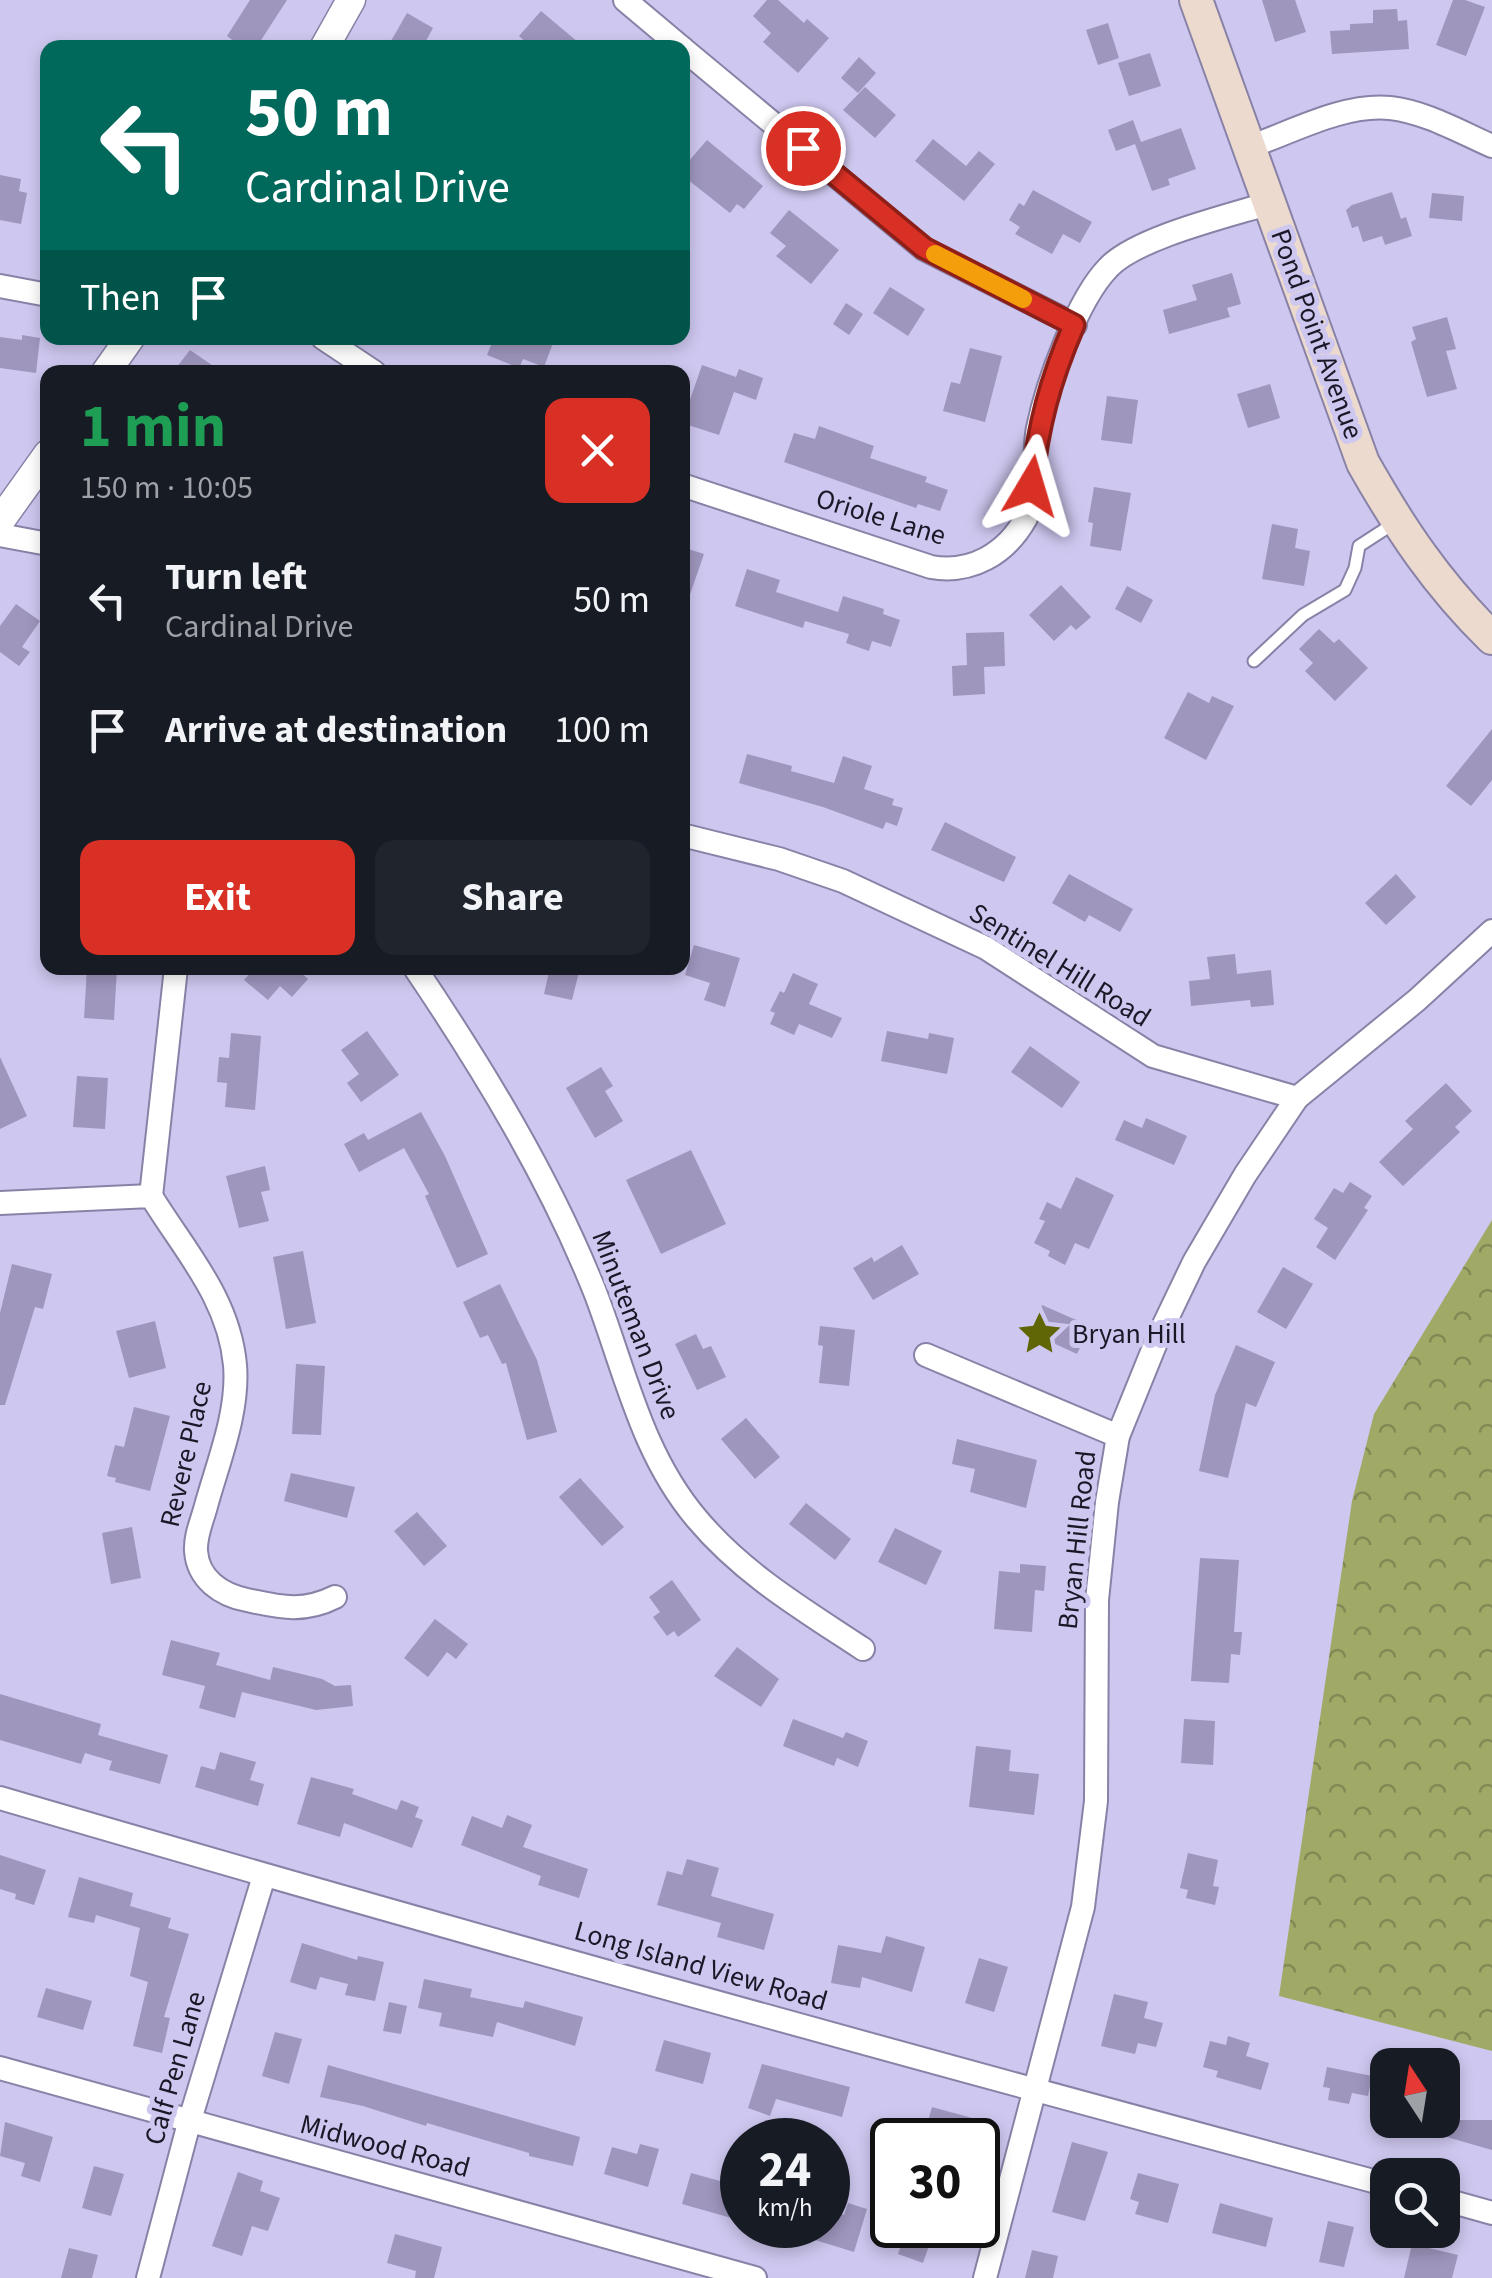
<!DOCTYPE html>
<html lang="en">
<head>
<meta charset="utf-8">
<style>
	:root { --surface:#171b24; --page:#20242c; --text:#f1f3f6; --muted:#9ea1a6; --accent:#d93025 }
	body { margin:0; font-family:"Source Sans 3",sans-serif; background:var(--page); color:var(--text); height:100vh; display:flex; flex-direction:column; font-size:38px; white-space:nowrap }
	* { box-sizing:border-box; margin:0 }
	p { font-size:32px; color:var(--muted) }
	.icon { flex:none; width:55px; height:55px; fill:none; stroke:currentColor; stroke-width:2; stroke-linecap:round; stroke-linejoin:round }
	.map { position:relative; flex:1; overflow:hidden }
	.sheet { position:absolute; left:40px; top:365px; width:650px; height:610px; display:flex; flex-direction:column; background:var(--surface); border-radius:20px; box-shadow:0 5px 15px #0003 }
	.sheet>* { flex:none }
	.hud { position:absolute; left:40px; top:40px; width:650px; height:305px; border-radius:20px; box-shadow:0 5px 15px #0003; background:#00695c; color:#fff; overflow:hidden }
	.needle { width:65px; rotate:348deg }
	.fabs { position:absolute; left:1370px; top:2048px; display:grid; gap:20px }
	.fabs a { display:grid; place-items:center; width:90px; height:90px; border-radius:20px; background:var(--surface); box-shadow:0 5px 15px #0003; font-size:50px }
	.speed { position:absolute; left:720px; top:2118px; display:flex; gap:20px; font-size:50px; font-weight:700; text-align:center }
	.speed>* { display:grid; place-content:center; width:130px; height:130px; border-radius:50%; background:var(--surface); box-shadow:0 5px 15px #0003; line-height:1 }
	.speed small { font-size:25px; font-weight:400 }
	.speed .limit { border:5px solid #111; border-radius:15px; background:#fff; color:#111 }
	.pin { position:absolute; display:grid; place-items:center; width:85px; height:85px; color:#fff; margin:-42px; border:5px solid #fff; border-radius:50%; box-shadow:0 2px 10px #0007 }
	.me { position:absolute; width:110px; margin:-55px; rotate:7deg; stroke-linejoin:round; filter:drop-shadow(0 0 8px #0008) }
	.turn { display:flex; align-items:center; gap:35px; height:210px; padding:0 40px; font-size:45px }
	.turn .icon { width:130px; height:130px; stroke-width:2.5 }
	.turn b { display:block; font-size:70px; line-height:85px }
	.then { display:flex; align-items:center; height:95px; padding:0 40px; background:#0003; gap:20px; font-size:38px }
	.round { display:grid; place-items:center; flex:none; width:105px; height:105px; border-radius:20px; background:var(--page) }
	.overview { display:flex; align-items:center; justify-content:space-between; height:170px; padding:0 40px }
	h1 { font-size:60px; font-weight:700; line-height:75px; color:#1e9e55 }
	.button { display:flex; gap:20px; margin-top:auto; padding:20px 40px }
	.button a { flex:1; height:115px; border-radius:20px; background:var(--accent); color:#fff; font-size:40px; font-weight:700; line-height:115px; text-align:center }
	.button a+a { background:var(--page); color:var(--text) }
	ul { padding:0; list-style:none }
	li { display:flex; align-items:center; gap:30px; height:130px; padding:0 40px }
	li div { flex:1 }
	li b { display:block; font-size:38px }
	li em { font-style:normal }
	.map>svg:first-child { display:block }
</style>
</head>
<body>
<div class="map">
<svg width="1492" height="2278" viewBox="0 0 1492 2278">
	<defs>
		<pattern id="forest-crowns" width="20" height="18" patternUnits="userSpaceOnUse" patternTransform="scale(2.5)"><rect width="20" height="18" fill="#a1a966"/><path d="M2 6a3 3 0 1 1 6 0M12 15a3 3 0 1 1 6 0" fill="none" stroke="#828954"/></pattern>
	</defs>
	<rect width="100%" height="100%" fill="#cec7ef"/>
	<!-- forest -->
	<polygon fill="url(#forest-crowns)" points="1492,1220 1492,2051 1279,1996 1352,1501 1374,1414"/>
	<!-- building -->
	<g fill="#9e96bd">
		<polygon points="250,0 287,0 256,48 243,48 227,36"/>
		<polygon points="767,0 778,0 804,23 807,19 829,38 798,73 763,42 771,33 753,16"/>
		<polygon points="1262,0 1295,0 1306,32 1275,42"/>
		<polygon points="1453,0 1465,0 1485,7 1466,56 1436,45"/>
		<polygon points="1397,9 1398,21 1407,20 1409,49 1332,54 1330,31 1350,30 1350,24 1373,23 1373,10"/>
		<polygon points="541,11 585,48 532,48 519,36"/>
		<polygon points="407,13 433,28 422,48 387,48"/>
		<polygon points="1108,23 1119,58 1098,65 1086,30"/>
		<polygon points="1150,53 1161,86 1129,96 1118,63"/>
		<polygon points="859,57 876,73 858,93 841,78"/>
		<polygon points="865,87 896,115 875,138 843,110"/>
		<polygon points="1133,120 1141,142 1181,128 1196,169 1168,179 1170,185 1152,191 1135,144 1116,151 1108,130"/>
		<polygon points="933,139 966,166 979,151 995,164 964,201 915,161"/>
		<polygon points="707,140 763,186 744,209 737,204 730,213 682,175 682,169"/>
		<polygon points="0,175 21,179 19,191 27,193 21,224 0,220"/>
		<polygon points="1033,190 1092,222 1080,243 1063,234 1052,254 1015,234 1020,227 1009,220 1019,203 1024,206"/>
		<polygon points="1392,192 1401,219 1406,217 1412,236 1385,245 1382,236 1363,242 1358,226 1352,228 1346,210 1352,205"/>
		<polygon points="1432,193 1464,196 1462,221 1429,218"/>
		<polygon points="789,210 839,250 811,284 776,256 786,246 770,233"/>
		<polygon points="1232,273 1241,304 1227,308 1230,317 1169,334 1163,310 1197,300 1192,285"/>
		<polygon points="890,287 925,309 908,336 873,313"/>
		<polygon points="846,303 863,314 849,335 833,324"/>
		<polygon points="1447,317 1456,349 1446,351 1457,389 1427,397 1411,342 1416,339 1412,327"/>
		<polygon points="22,335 40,338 36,373 0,368 0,337 22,340"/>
		<polygon points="494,338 540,338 553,343 544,367 523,359 519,368 487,355"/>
		<polygon points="970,348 1002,356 985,422 943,411 951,382 960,384"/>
		<polygon points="190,350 222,372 173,372"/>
		<polygon points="702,365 736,377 739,369 763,378 756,400 734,392 719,435 682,423"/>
		<polygon points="1270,384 1280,418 1248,428 1237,394"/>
		<polygon points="1107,396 1138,400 1132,444 1101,440"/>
		<polygon points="819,426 874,446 870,458 927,477 925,482 948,490 940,511 918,504 916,508 784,462 794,433 815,439"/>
		<polygon points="1094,487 1131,493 1121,551 1090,546 1093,523 1088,522"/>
		<polygon points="1272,524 1298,529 1295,548 1310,551 1304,586 1262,579"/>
		<polygon points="682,547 704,554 685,609 682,608"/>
		<polygon points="747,569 780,580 776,592 838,612 843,596 884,609 883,614 900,620 891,647 872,641 869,651 846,643 849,634 805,621 803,628 735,606"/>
		<polygon points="1061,585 1091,617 1076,630 1071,625 1054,641 1029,615"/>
		<polygon points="1127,586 1153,600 1141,623 1115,609"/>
		<polygon points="16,604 40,621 22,647 30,652 19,666 0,652 0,626"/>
		<polygon points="1319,629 1334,643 1339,639 1368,668 1335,701 1305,671 1313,663 1299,649"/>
		<polygon points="1004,632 1005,666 984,667 985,694 953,696 952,666 967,665 966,633"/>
		<polygon points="1188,692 1209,703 1212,696 1234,706 1206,760 1164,738"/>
		<polygon points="1492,729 1492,780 1471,806 1446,786"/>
		<polygon points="747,754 792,766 791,771 834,783 843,756 872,766 864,789 894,799 892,805 903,808 897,826 886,822 883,829 823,807 739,783"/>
		<polygon points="945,822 1016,857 1004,882 931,850"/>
		<polygon points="1069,874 1133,909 1120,932 1089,915 1085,922 1052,903"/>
		<polygon points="1396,874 1416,897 1386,925 1365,903"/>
		<polygon points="694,945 740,958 725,1007 704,1000 710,983 685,975"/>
		<polygon points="1235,954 1237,974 1271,970 1274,1005 1251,1007 1250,1000 1191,1006 1189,981 1210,979 1207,957"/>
		<polygon points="87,968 117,968 114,1020 84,1018"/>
		<polygon points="255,968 296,968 308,979 292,997 280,986 268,1000 244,980"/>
		<polygon points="557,968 580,968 572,1000 544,994 549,972 555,973"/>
		<polygon points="793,973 818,984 809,1004 842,1018 832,1038 799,1024 794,1035 770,1024 775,1013 770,1011 780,991 784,993"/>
		<polygon points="367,1031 399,1075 361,1102 347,1083 359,1074 341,1050"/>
		<polygon points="887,1031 928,1039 929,1033 954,1038 947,1074 881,1061"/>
		<polygon points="231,1033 261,1036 255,1110 225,1107 227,1083 217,1082 219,1057 229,1058"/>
		<polygon points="1030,1046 1080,1082 1062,1108 1011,1072"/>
		<polygon points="0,1057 27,1116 0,1129"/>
		<polygon points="601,1067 613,1086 605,1091 623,1121 595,1138 566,1088"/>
		<polygon points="77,1076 108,1078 105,1129 73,1127"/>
		<polygon points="1446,1083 1472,1111 1455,1127 1460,1132 1403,1186 1379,1162 1413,1129 1405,1121"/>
		<polygon points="421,1112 445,1156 488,1254 457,1268 425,1196 429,1194 404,1148 359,1172 344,1144 364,1133 368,1140"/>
		<polygon points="1146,1118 1187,1136 1174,1165 1115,1140 1124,1120 1142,1128"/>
		<polygon points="691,1150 726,1224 661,1254 626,1180"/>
		<polygon points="265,1166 270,1190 261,1192 269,1221 239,1228 226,1176"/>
		<polygon points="1076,1177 1114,1195 1089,1249 1075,1243 1065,1265 1048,1256 1050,1251 1034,1243 1045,1221 1039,1219 1047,1202 1061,1209"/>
		<polygon points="1350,1182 1372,1196 1364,1208 1368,1210 1335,1260 1316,1247 1328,1228 1314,1219 1334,1188 1343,1193"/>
		<polygon points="902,1245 919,1274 873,1300 853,1268 872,1257 874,1262"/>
		<polygon points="303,1251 316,1323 286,1329 273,1257"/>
		<polygon points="12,1264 52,1274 43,1309 35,1307 5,1405 0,1405 0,1313"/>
		<polygon points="1283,1267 1313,1284 1286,1329 1257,1312"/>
		<polygon points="500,1284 537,1360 557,1432 527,1440 506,1363 502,1364 488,1335 480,1338 463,1302"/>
		<polygon points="1042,1305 1090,1326 1077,1354 1029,1332"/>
		<polygon points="155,1321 166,1368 129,1378 116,1331"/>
		<polygon points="820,1326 855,1330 849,1386 819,1383 823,1346 818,1345"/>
		<polygon points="696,1334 703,1349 711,1346 726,1377 697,1390 675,1344"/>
		<polygon points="1236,1345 1275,1362 1256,1407 1246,1403 1228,1478 1199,1471 1215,1395"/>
		<polygon points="296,1364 325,1366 321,1435 292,1434"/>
		<polygon points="134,1407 170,1416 150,1491 115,1482 116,1478 107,1476 115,1445 124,1447"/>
		<polygon points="746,1418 780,1457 755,1479 721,1439"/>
		<polygon points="957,1439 1037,1460 1026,1508 970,1492 975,1469 952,1464"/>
		<polygon points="291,1473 355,1487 347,1518 284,1501"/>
		<polygon points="580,1478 624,1527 602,1546 559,1497"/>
		<polygon points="806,1503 851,1539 835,1560 789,1524"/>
		<polygon points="417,1512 447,1546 424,1566 394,1531"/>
		<polygon points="132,1527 141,1578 111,1584 102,1533"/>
		<polygon points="895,1528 942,1551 926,1585 878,1562"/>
		<polygon points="1200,1558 1239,1560 1234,1632 1242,1632 1240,1655 1231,1654 1229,1683 1191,1681"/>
		<polygon points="1020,1564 1046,1566 1044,1591 1035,1590 1032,1632 994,1629 999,1571 1020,1573"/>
		<polygon points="672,1580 701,1620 678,1637 674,1631 667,1636 653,1617 660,1612 649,1597"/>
		<polygon points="435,1619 468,1644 456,1659 447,1652 428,1677 404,1658"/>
		<polygon points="171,1640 220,1653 216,1665 270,1680 273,1667 322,1679 335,1686 351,1685 353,1706 316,1710 242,1692 235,1718 199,1708 205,1686 162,1675"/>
		<polygon points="737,1647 779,1679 761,1707 714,1676"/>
		<polygon points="0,1694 101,1724 98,1735 168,1755 160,1784 109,1770 112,1761 85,1753 81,1764 0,1740"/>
		<polygon points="793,1719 843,1738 846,1732 868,1741 858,1767 837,1758 834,1766 783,1746"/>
		<polygon points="1184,1719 1215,1721 1213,1765 1181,1763"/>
		<polygon points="976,1746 1011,1750 1009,1771 1039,1774 1034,1815 969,1807"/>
		<polygon points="220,1752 256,1762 250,1780 264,1784 258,1806 195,1787 201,1766 215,1770"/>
		<polygon points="311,1777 354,1789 352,1794 397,1810 401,1800 419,1807 415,1817 423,1820 412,1848 344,1823 340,1837 297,1824"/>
		<polygon points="507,1815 532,1825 523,1847 588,1869 579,1898 538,1885 541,1876 461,1845 472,1816 502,1828"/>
		<polygon points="1188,1853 1218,1860 1213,1886 1219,1887 1215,1905 1186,1898 1188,1890 1180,1888"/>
		<polygon points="0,1855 46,1870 34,1905 15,1899 16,1894 0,1889"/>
		<polygon points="687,1859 719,1868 711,1896 774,1914 764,1950 717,1937 721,1923 657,1905 667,1871 682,1875"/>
		<polygon points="79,1877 133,1893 130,1906 171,1918 168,1928 189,1934 164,2017 170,2018 162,2053 133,2046 148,1982 130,1976 140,1928 96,1915 94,1923 68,1917"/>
		<polygon points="886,1936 925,1947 912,1992 862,1977 860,1988 831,1983 838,1945 881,1953"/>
		<polygon points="302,1943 357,1960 358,1956 384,1962 375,2001 345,1995 348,1984 320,1977 316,1990 290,1982"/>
		<polygon points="979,1958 1008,1967 994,2012 965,2003"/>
		<polygon points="424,1979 472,1989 470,1997 523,2008 525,2001 583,2017 575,2046 497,2022 493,2037 439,2026 442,2013 418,2008"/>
		<polygon points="46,1988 92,2001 83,2030 37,2017"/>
		<polygon points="1114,1994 1148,2002 1144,2018 1163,2023 1156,2047 1138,2043 1135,2054 1101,2046"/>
		<polygon points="389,2002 407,2006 401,2034 383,2031"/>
		<polygon points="275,2032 302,2039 289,2084 262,2076"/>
		<polygon points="1228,2036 1250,2043 1246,2056 1269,2063 1261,2090 1216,2077 1218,2071 1203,2067 1210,2041 1226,2045"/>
		<polygon points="664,2040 711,2053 703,2084 655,2071"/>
		<polygon points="762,2064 850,2087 842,2117 776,2099 770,2116 748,2108"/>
		<polygon points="328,2065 580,2137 573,2166 529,2156 529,2153 427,2123 426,2126 363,2106 320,2097"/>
		<polygon points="1327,2067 1372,2076 1368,2096 1352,2093 1349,2104 1328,2100 1330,2088 1323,2087"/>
		<polygon points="932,2107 972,2118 966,2140 929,2140 930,2134 925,2132"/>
		<polygon points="1406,2120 1492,2120 1492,2150 1405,2125"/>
		<polygon points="5,2122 53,2137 40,2182 21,2176 25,2163 0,2156"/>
		<polygon points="1072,2142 1108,2152 1085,2221 1052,2212"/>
		<polygon points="640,2144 659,2149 648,2187 604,2174 612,2147 637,2154"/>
		<polygon points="94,2166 124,2174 111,2216 82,2208"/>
		<polygon points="238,2172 263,2181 260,2191 280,2198 268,2231 252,2226 242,2256 212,2246"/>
		<polygon points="691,2173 742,2187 742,2221 682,2204"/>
		<polygon points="1138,2173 1179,2184 1168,2223 1135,2214 1139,2202 1130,2199"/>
		<polygon points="848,2203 867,2209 854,2252 780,2229 781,2225 828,2225 828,2210 844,2215"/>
		<polygon points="1220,2203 1273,2218 1266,2247 1212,2233"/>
		<polygon points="1328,2221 1354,2227 1344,2267 1319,2262"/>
		<polygon points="908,2225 936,2225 923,2263 898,2254"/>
		<polygon points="395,2234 442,2247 434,2278 415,2278 416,2271 387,2263"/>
		<polygon points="1412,2244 1458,2255 1452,2278 1404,2278"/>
		<polygon points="69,2248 98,2255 92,2278 61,2278"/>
		<polygon points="1032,2250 1058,2256 1053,2278 1025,2278"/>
	</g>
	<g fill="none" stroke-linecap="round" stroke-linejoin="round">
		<defs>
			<polyline id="service" points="1254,661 1303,615 1345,590 1355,568 1359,546 1396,522"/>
			<g id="minor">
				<polyline points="625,0 682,48"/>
				<polyline points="682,48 924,249 1075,325"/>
				<path d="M1249 147C1292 132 1345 103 1390 108 1426 112 1460 132 1492 146"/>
				<polyline points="0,286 48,295"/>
				<polyline points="323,338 374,372"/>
				<path d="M682 485 931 567C971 574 1006 554 1026 518 1037 497 1033 453 1038 428 1047 384 1077 300 1108 268 1135 238 1228 216 1270 203"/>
				<polyline points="0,535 48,544"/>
				<polyline points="682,835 779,859 843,881 986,948 1153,1056 1297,1098"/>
				<path d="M415 968C483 1069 549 1177 595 1292 625 1370 641 1453 697 1519 743 1574 804 1610 863 1649"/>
				<polyline points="151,1196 176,968"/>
				<path d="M0 1203 151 1196C184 1250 229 1298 235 1365 239 1412 218 1462 206 1506 202 1521 195 1536 196 1551 198 1579 221 1595 247 1600 280 1607 303 1613 335 1597"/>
				<polyline points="926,1355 1118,1436"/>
				<path d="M0 1798C461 1933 924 2061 1388 2185"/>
				<polyline points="0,2068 755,2278"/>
				<polyline points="1442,2199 1492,2213"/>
				<polyline points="148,2278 189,2123 264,1876"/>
				<polyline points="985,2278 1083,1907 1096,1801 1097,1600 1107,1502 1118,1436 1159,1335 1194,1262 1245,1175 1297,1098 1417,1000 1492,931"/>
			</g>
			<g id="tertiary">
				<polyline points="324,48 351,0"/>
				<polyline points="106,372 130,338"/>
				<polyline points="0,521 48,454"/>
			</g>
			<path id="secondary" d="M1196 0 1363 463C1401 530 1437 584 1492 638"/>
		</defs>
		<!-- service casing -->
		<use href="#service" stroke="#8982a7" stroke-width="15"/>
		<!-- minor casing -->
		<use href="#minor" stroke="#8982a7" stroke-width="26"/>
		<!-- tertiary casing -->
		<use href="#tertiary" stroke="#8982a7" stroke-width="31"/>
		<!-- secondary casing -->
		<use href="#secondary" stroke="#8982a7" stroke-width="36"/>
		<!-- service -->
		<use href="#service" stroke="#fff" stroke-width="11"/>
		<!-- minor -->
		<use href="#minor" stroke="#fff" stroke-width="22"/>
		<!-- tertiary -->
		<use href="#tertiary" stroke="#fff" stroke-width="28"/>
		<!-- secondary -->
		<use href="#secondary" stroke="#ecdace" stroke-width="32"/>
	</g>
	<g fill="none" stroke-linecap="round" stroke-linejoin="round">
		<defs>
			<path id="route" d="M803 148 924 248 1074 325C1049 383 1039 424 1031 486"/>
		</defs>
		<!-- route casing -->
		<use href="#route" stroke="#8d1f18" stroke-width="25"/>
		<!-- route -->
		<use href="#route" stroke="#d93025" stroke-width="18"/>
		<!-- slow -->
		<polyline stroke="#f59e0b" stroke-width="18" points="935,254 1023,299"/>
	</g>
	<!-- icons -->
	<defs>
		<symbol id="sight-bare" viewBox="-9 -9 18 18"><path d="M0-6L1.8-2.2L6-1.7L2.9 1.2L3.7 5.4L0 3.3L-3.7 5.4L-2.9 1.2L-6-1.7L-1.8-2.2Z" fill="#606605" stroke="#cec7ef" stroke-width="2.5" paint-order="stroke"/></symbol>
	</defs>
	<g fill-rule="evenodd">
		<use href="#sight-bare" x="1008" y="1302" width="63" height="63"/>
	</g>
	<g text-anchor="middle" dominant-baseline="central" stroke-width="10" stroke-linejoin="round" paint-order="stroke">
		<!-- street labels -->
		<g font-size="28" fill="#1a1726" stroke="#cec7ef">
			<text transform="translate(1317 334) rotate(70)">Pond Point Avenue</text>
			<text transform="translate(881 517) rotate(17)">Oriole Lane</text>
			<text transform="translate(1060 965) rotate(32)">Sentinel Hill Road</text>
			<text transform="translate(636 1325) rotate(69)">Minuteman Drive</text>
			<text transform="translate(186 1454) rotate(-77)">Revere Place</text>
			<text transform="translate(1077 1540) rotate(-84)">Bryan Hill Road</text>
			<text transform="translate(701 1966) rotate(16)">Long Island View Road</text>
			<text transform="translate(175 2068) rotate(-74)">Calf Pen Lane</text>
			<text transform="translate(385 2146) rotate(15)">Midwood Road</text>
		</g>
		<!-- poi labels -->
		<g font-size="28" fill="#1a1726" stroke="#cec7ef" text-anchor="start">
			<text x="1072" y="1334">Bryan Hill</text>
		</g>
	</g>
</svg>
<div class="fabs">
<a><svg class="needle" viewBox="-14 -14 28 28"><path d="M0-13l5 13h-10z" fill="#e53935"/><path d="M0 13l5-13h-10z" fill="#9ea1a6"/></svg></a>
<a><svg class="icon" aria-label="search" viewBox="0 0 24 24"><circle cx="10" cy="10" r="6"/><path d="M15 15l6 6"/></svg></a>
</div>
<div class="speed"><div>24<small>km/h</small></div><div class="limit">30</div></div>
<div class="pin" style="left:803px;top:148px;background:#d93025"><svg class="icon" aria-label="arrive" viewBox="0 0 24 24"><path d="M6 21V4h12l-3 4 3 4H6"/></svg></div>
<svg class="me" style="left:1031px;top:486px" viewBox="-20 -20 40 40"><path d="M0-17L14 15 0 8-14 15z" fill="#d93025" stroke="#fff" stroke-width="4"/></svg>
<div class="hud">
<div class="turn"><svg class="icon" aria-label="left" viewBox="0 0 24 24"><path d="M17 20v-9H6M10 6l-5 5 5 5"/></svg><div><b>50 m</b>Cardinal Drive</div></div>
<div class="then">Then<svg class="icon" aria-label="arrive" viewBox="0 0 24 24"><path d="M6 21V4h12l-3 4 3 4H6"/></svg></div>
</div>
<section class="sheet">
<div class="overview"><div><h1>1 min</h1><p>150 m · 10:05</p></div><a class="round" style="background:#d93025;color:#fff"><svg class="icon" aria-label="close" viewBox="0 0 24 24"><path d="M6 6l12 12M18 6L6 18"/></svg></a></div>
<ul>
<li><svg class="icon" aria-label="left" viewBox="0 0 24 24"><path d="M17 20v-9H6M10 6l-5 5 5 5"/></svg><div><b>Turn left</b><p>Cardinal Drive</p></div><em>50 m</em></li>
<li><svg class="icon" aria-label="arrive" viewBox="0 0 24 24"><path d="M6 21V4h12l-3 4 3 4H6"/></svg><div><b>Arrive at destination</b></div><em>100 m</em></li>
</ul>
<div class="button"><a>Exit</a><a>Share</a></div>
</section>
</div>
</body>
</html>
